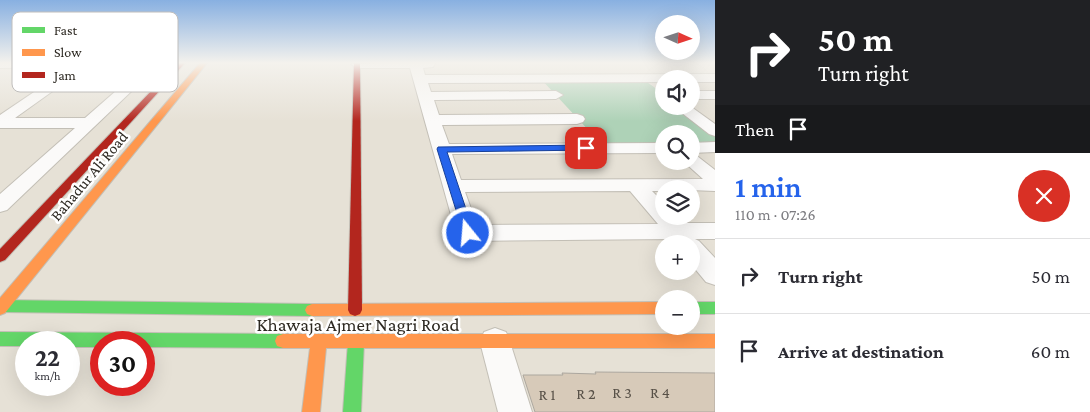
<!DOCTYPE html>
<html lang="en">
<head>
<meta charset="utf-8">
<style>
	:root { --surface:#fff; --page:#f2f2f3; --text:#2b2b33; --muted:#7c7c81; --line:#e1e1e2; --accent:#2563eb }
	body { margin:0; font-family:"Crimson Pro",serif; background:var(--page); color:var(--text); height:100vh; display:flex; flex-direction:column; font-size:19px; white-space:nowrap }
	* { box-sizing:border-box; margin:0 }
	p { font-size:16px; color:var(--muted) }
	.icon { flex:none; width:28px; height:28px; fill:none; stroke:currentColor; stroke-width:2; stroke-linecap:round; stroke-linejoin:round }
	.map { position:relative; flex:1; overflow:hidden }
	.sheet { display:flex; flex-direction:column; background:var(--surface); width:375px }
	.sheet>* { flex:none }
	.guide { background:#202124; color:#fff; overflow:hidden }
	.needle { width:32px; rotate:93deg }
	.tools { position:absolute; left:655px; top:15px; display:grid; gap:10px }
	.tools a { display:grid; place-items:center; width:45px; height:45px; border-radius:50%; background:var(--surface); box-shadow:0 5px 20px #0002; font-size:25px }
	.speed { position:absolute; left:15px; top:331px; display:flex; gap:10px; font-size:25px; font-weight:700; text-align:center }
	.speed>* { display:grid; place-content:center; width:65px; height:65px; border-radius:50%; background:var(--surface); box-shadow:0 5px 20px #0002; line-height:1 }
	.speed small { font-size:12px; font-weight:400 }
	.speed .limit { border:8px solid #d22; background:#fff; color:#111 }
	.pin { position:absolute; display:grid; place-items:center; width:42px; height:42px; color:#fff; margin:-21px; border-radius:10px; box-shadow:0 2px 8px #0006 }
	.me { position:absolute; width:55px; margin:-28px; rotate:343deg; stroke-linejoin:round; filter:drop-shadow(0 0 4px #0008) }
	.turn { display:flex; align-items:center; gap:18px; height:105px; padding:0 20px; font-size:22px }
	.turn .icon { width:65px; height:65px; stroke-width:2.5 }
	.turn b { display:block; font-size:35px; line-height:42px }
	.then { display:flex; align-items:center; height:48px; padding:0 20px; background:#0003; gap:10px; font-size:19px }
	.round { display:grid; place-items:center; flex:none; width:52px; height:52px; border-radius:26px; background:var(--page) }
	.summary { display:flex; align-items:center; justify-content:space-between; height:85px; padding:0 20px }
	h1 { font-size:30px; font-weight:600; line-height:38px; color:var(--accent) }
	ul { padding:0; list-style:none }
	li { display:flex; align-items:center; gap:15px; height:75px; padding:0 20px; border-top:1px solid var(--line) }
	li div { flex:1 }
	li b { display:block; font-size:19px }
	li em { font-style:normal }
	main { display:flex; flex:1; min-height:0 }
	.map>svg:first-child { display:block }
</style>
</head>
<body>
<main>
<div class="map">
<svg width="715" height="412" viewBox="0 0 715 412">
	<rect width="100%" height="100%" fill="#e6e1d6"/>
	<!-- green -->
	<polygon fill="#aed2b7" points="540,78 641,78 664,94 664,106 680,106 715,131 715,147 691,148 691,134 664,134 664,148 605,148"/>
	<!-- building -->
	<polygon fill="#d7cab9" stroke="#aca79f" points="595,372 715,373 715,412 535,412 523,375 563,375 562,373 596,374"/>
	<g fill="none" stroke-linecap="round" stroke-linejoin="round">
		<defs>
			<g id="street">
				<path d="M0 63H90L75 75H134L147 63H161L7 210 0 212V194L75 128H0V115L71 67 0 68ZM64 83H125L85 118H15Z"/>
				<path d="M435 63 433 67 423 68 425 75 715 74V82H691V79H664V82L428 83 431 92 556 91 563 95 556 99 434 100 439 115 577 114 583 116 585 119 583 122 577 124 442 125 449 144 664 143V153L452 154 461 180 703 179 683 161H691V155L697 156 715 170V191L664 189V191H652L664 203V216H677L684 223H715V239H695L699 241 715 258V285L706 282 691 264V244H676L672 239 468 241 460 239 456 233 410 68H357L351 64ZM630 191 658 224 477 225 465 192Z"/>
				<rect x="691" y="91" width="24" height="8"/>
				<polygon points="673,106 690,106 715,124 715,136 709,134"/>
				<polygon points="715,142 715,152 691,153 691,143"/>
				<polygon points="495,328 506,332 510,342 532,412 498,412 480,342 484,332"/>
			</g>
			<g id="fast">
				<polygon points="0,300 312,304 317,306 319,310 317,314 312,316 0,312"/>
				<rect x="691" y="302" width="24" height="12"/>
				<polygon points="0,332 283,334 289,336 291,341 289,346 283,348 144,347 144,342 101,342 101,347 69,347 69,342 26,342 26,346 0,346"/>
				<polygon points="356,335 362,337 364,342 361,412 343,412 348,342 350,337"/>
			</g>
			<g id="slow">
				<polygon points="200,63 207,63 5,313 0,315 0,298"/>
				<polygon points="664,302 664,314 312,316 307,314 305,310 307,306 312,304"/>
				<polygon points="283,334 715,334 715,348 326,348 320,412 302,412 310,348 283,348 277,346 275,341 277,336"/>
			</g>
			<g id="jam">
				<polygon points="178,63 185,63 5,260 0,262 0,249"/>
				<polygon points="354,63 360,63 362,310 360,314 355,316 350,314 348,310"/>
			</g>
		</defs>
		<!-- street casing -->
		<use href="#street" stroke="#c3bfb6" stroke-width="2"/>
		<!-- fast casing -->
		<use href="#fast" stroke="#c3bfb6" stroke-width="2"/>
		<!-- slow casing -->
		<use href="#slow" stroke="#c3bfb6" stroke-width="2"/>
		<!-- jam casing -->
		<use href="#jam" stroke="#c3bfb6" stroke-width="2"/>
		<!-- street -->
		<use href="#street" fill="#fbfaf9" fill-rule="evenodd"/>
		<!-- fast -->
		<use href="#fast" fill="#63d668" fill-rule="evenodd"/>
		<!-- slow -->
		<use href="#slow" fill="#ff974d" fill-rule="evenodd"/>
		<!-- jam -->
		<use href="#jam" fill="#b3261e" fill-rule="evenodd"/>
	</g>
	<!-- sky -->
	<linearGradient id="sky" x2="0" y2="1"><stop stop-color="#88b0e1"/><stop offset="0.52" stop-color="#f4f2ed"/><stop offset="1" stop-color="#f4f2ed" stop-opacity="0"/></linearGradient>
	<rect width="715" height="121" fill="url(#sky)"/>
	<!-- route -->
	<polygon fill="#2563eb" stroke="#184099" points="586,145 590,146 590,150 447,152 474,233 472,236 464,236 437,149 438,147"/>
	<g text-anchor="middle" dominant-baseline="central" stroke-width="5" stroke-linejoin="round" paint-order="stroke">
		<!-- street labels -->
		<g font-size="16" fill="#2c2821" stroke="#fff">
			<text transform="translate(89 176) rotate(-50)">Bahadur Ali Road</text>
		</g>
		<!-- near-number labels -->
		<g font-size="16" fill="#575047">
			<text x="622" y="392">R 3</text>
			<text x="660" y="392">R 4</text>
			<text x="586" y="393">R 2</text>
			<text x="547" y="394">R 1</text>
		</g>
		<!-- near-street labels -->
		<g font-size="19" fill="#2c2821" stroke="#fff">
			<text x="358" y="324">Khawaja Ajmer Nagri Road</text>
		</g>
	</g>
	<!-- legend -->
	<rect x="12" y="12" width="166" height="80" rx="8" fill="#fff" stroke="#c0bebc" stroke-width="1"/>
	<rect x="22" y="27" width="23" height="6" fill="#63d668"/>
	<rect x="22" y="49" width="23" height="7" fill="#ff974d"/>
	<rect x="22" y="72" width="23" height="6" fill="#b3261e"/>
	<g font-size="14" fill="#2c2821">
		<text x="54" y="35">Fast</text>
		<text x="54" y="57">Slow</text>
		<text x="54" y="80">Jam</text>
	</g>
</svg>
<div class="tools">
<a><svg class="needle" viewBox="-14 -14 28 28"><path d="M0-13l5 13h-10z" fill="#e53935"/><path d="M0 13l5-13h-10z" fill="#7c7c81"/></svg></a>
<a><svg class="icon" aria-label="sound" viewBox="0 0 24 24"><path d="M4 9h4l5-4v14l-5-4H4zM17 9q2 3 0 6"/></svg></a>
<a><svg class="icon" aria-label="search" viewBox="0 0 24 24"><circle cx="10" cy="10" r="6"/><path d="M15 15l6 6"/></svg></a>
<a><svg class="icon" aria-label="layers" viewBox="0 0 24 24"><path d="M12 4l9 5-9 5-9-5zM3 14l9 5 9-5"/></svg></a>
<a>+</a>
<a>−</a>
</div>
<div class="speed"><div>22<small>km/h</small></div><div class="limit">30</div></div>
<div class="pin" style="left:586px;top:148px;background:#d93025"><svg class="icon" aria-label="arrive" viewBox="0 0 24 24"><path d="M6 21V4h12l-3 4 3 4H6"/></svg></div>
<svg class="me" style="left:468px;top:233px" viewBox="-20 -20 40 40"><circle r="17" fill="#2563eb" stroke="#fff" stroke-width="3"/><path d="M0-11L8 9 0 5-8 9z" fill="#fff"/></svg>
</div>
<section class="sheet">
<div class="guide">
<div class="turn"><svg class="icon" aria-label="right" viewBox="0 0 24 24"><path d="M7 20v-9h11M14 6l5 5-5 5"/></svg><div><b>50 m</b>Turn right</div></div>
<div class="then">Then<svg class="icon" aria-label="arrive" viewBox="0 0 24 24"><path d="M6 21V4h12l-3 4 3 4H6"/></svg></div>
</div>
<div class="summary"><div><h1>1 min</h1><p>110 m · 07:26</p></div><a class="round" style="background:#d93025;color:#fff"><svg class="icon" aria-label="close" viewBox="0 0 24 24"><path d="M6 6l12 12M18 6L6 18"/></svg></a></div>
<ul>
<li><svg class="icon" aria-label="right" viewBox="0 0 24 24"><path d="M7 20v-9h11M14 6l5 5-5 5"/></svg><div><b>Turn right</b></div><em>50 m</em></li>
<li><svg class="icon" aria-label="arrive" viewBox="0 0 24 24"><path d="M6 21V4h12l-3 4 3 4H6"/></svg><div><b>Arrive at destination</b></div><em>60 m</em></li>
</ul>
</section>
</main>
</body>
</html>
